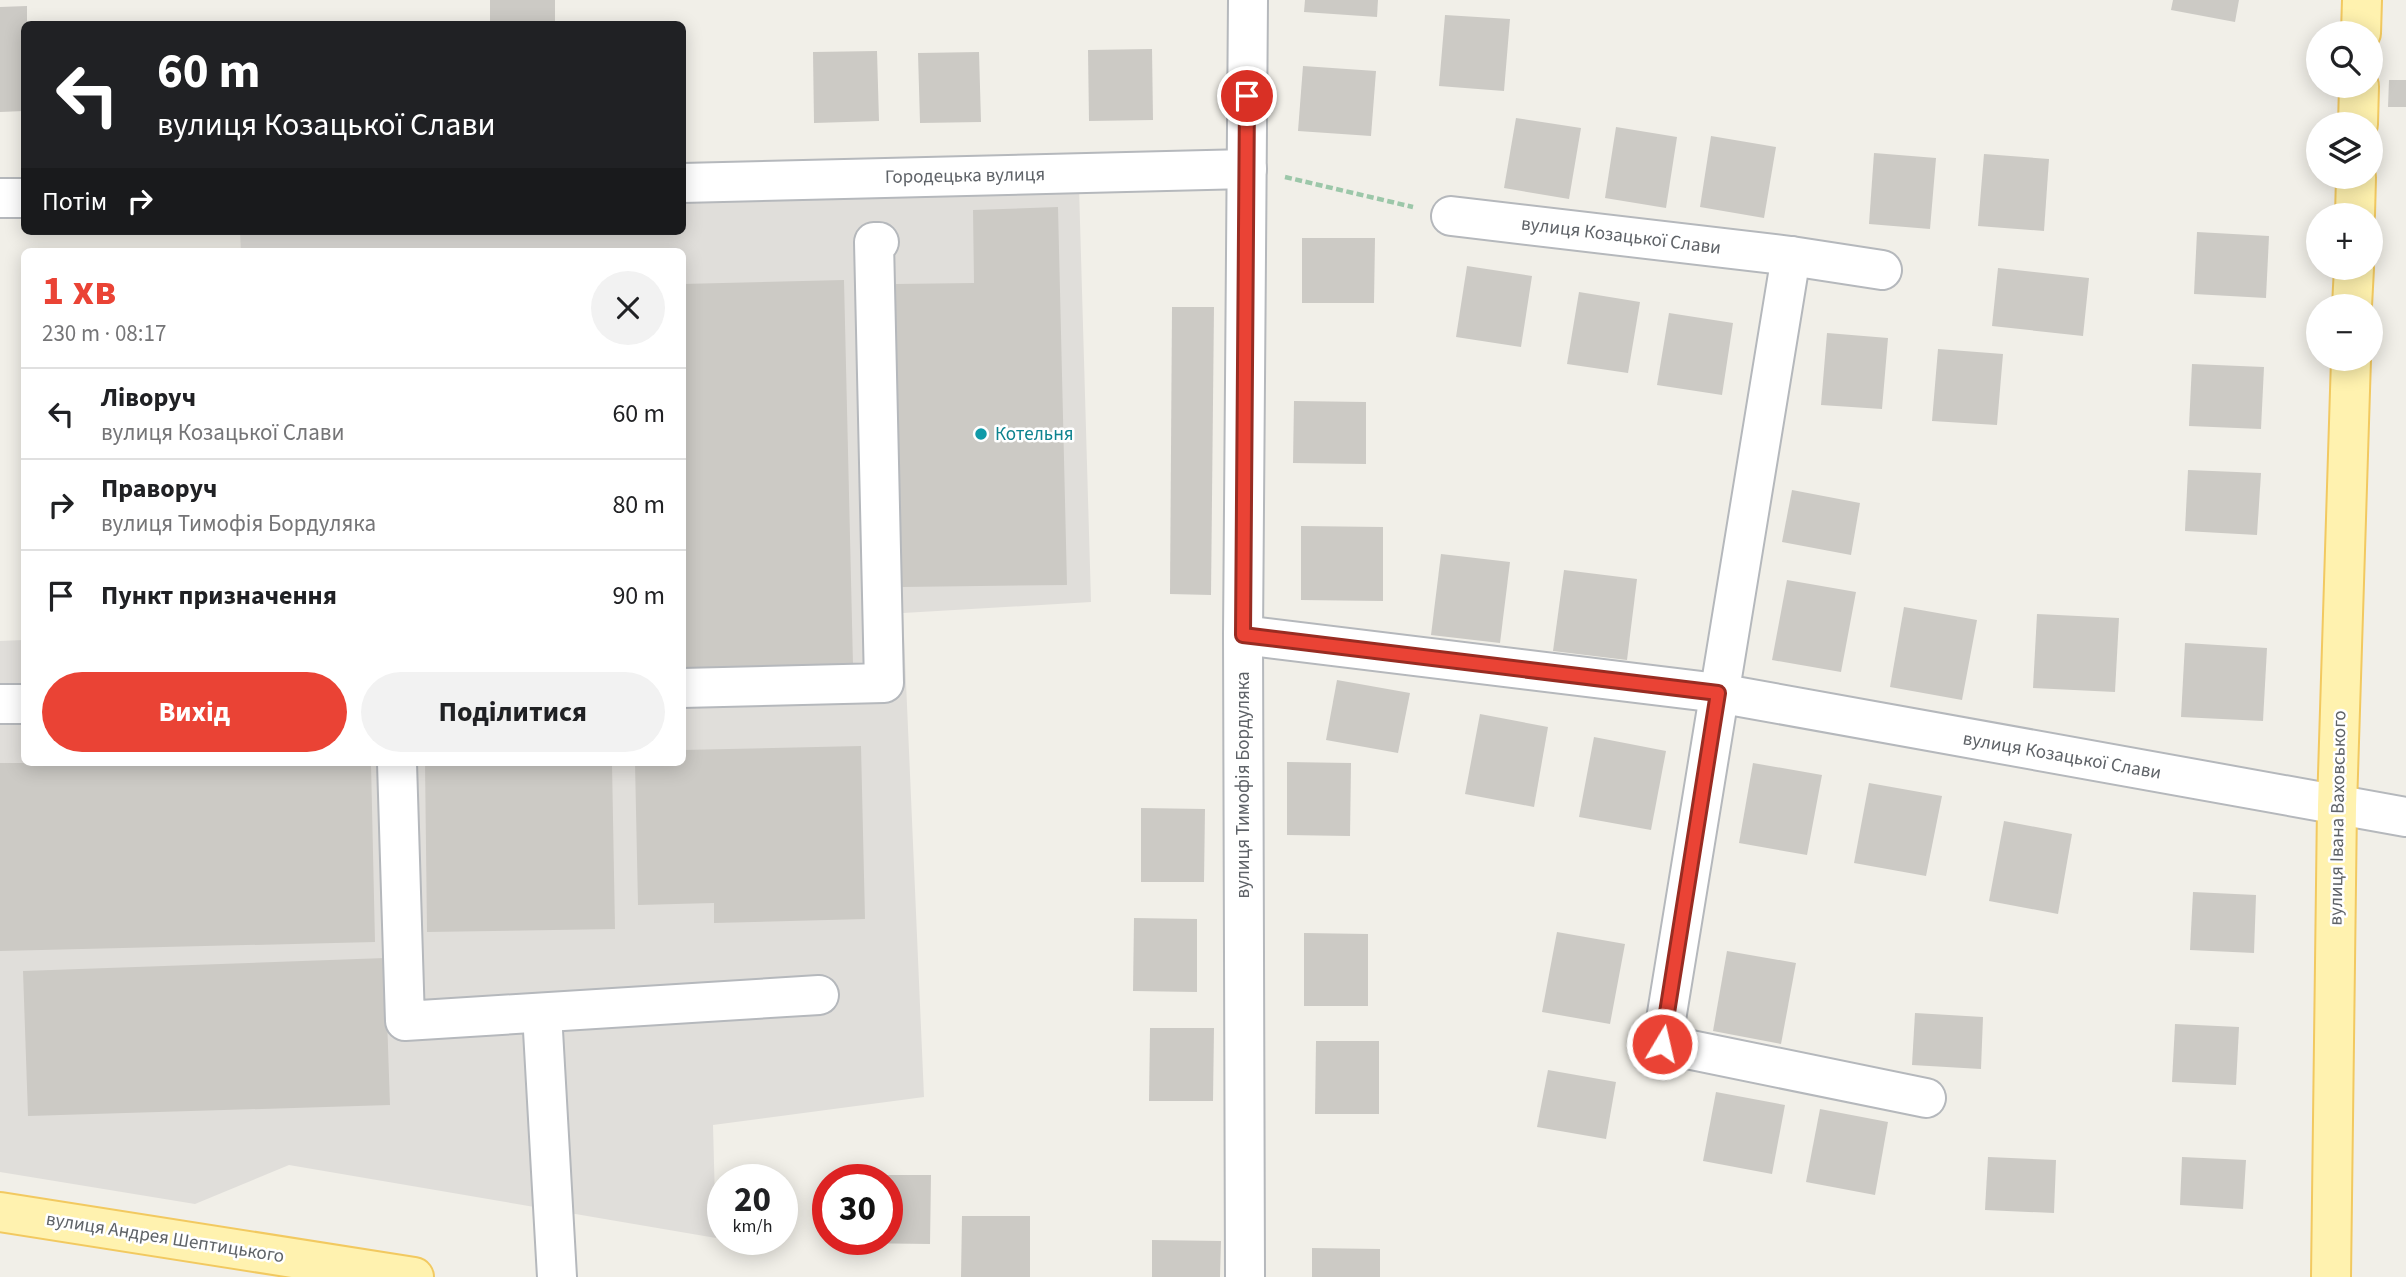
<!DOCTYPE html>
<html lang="uk">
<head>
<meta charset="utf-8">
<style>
	:root { --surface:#fff; --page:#f2f2f2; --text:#202124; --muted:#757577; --line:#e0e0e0; --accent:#ea4335 }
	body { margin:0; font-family:"Source Sans 3",sans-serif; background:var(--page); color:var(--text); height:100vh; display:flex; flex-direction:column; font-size:26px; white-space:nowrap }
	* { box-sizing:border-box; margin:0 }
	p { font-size:23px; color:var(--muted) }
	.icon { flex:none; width:38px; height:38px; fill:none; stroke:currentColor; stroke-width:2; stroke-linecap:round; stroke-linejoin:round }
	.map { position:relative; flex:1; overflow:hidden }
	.details { position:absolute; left:21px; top:248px; width:665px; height:518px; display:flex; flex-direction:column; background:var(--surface); border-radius:10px; box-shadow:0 4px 18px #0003 }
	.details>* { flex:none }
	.banner { position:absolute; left:21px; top:21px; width:665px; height:214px; border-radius:10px; box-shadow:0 4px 18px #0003; background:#202124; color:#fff; overflow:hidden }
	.tools { position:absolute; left:2306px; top:21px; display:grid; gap:14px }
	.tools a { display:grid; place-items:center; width:77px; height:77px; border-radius:50%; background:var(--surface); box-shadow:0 4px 18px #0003; font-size:35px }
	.speed { position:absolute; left:707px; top:1164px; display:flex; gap:14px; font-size:35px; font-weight:700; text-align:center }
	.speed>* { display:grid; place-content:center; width:91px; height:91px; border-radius:50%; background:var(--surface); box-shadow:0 4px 18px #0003; line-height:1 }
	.speed small { font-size:18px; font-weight:400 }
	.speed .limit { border:10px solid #d22; background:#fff; color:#111 }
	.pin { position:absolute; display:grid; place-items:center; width:60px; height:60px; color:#fff; margin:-30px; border:4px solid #fff; border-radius:50%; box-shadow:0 2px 7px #0007 }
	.me { position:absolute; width:77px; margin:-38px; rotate:9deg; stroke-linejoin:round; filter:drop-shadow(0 0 5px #0008) }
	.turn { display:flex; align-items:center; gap:24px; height:147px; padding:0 21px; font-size:32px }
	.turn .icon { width:91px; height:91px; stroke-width:2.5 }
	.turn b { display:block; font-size:49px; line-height:60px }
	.then { display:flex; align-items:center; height:66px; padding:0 21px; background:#0003; gap:14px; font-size:26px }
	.round { display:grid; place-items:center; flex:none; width:74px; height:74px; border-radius:37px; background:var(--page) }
	.head { display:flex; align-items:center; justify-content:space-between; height:119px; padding:0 21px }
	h1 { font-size:42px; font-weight:700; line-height:52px; color:var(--accent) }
	.action { display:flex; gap:14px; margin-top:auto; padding:14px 21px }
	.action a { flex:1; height:80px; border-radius:42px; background:var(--accent); color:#fff; font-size:28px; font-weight:700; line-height:80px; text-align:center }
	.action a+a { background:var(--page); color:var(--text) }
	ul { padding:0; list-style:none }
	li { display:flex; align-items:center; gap:21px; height:91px; padding:0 21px; border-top:2px solid var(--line) }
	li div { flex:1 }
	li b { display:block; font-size:26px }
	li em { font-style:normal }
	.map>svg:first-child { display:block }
</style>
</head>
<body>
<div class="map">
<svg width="2406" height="1277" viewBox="0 0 2406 1277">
	<rect width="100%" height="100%" fill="#f1efe8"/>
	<!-- industrial -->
	<polygon fill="#e0deda" points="1079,187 1091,602 903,613 924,1097 713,1125 716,1238 289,1165 195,1204 0,1172 0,641 24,640 24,763 682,763 682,252 241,252 240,231 682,231 683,197"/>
	<!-- building -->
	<g fill="#cccac5">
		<rect x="490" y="0" width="65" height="24"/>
		<polygon points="1305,0 1378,0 1377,17 1304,12"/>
		<polygon points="2173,0 2239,0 2235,22 2171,10"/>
		<polygon points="27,6 27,24 24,24 24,111 0,112 0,7"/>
		<polygon points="1445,15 1510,19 1504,91 1439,86"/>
		<polygon points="1152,49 1153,120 1089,121 1088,50"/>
		<polygon points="877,51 879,121 814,123 813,52"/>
		<polygon points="979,52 981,122 920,123 918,53"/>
		<polygon points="1303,66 1376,71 1371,136 1298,131"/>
		<polygon points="2389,80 2406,80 2406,107 2388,107"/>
		<polygon points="1516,118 1581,128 1569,199 1504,188"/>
		<polygon points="1616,127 1677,137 1666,208 1605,198"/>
		<polygon points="1711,136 1776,147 1764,218 1700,207"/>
		<polygon points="1874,153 1936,158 1930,229 1869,224"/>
		<polygon points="1984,154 2049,159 2044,231 1978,226"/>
		<polygon points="1058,207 1067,585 902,587 895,284 974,283 973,210"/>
		<polygon points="2197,232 2269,236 2266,298 2194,294"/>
		<polygon points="1302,238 1375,238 1374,303 1302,303"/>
		<polygon points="1467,266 1532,276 1521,347 1456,337"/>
		<polygon points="1998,268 2089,278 2083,336 1992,326"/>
		<polygon points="844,280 853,665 682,670 682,284"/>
		<polygon points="1579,292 1640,302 1628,373 1567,364"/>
		<polygon points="1172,307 1214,307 1211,595 1170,594"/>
		<polygon points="1669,313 1733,323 1722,395 1657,385"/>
		<polygon points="1827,333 1888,338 1882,409 1821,405"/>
		<polygon points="1938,349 2003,354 1997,425 1932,421"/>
		<polygon points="2192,364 2264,367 2261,429 2189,426"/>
		<polygon points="1294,401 1366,402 1366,464 1293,463"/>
		<polygon points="2188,470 2261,473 2257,535 2185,531"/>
		<polygon points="1792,490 1860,503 1851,555 1782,542"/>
		<polygon points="1301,526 1383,527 1383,601 1301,600"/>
		<polygon points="1441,554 1510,562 1500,643 1431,635"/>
		<polygon points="1564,570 1637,579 1627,660 1553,651"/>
		<polygon points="1787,580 1856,592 1841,672 1772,660"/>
		<polygon points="1904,607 1977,620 1962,700 1890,687"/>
		<polygon points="2037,614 2119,618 2115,692 2033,688"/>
		<polygon points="2185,643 2267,648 2263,721 2181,717"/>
		<polygon points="1337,680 1410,693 1398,753 1326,740"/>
		<polygon points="1480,714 1548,727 1534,807 1465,794"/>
		<polygon points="1594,737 1666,751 1651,830 1579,817"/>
		<polygon points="861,746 865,919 714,923 714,903 638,905 635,763 682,763 682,750"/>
		<polygon points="1287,762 1351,763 1350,836 1287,835"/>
		<polygon points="0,763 371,763 375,942 0,951"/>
		<polygon points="425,763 612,763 615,929 427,932"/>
		<polygon points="1753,763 1822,775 1807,855 1739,843"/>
		<polygon points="1869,783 1942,796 1926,876 1854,863"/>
		<polygon points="1141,808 1205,809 1204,882 1141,882"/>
		<polygon points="2004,821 2072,834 2058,914 1989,901"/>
		<polygon points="2193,892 2256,895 2254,953 2190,950"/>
		<polygon points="1134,918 1197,919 1197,992 1133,991"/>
		<polygon points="1557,932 1625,944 1610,1024 1542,1012"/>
		<polygon points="1304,933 1368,934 1368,1006 1304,1006"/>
		<polygon points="1727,951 1796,963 1781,1044 1713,1031"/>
		<polygon points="385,958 390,1105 28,1116 23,971"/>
		<polygon points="1915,1013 1983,1017 1981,1069 1912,1065"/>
		<polygon points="2175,1024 2239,1027 2236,1085 2172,1082"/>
		<polygon points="1150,1028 1214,1028 1213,1101 1149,1101"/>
		<polygon points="1316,1041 1379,1041 1379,1114 1315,1114"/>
		<polygon points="1548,1070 1616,1082 1606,1139 1537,1127"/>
		<polygon points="1716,1092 1785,1105 1772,1174 1703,1161"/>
		<polygon points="1820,1109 1888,1122 1875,1195 1806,1182"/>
		<polygon points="1988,1157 2056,1160 2054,1213 1985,1210"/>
		<polygon points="2182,1157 2246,1160 2243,1209 2180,1205"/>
		<polygon points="853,1175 931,1175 930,1244 852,1243 852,1239 887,1239 887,1180 852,1180"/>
		<polygon points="962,1216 1030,1216 1030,1277 961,1277"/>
		<polygon points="1152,1240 1221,1241 1220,1277 1152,1277"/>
		<polygon points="1312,1248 1380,1249 1380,1277 1312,1277"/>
	</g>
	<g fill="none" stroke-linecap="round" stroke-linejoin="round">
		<defs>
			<g id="minor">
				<polyline points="682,183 1247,169"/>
				<polyline points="0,198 24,198"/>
				<polyline points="1451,216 1791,256 1882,270"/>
				<polyline points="1791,256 1662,1044 1926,1098"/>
				<polyline points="1243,635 1718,693 2406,817"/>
				<polyline points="682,688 884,683 874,242 879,242"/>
				<polyline points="0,704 24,704"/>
				<polyline points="397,763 405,1021 819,995"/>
				<polyline points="542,1013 557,1277"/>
				<polyline points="1245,1277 1243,635 1248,0"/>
			</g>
			<g id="major">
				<polyline points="2361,33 2362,0"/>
				<polyline points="2358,124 2359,86"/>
				<polyline points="2355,215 2356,177"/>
				<polyline points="2352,306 2354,268"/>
				<polyline points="0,1212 414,1277"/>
				<polyline points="2331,1277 2337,806 2351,359"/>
			</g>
		</defs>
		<!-- minor casing -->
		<use href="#minor" stroke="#b5b8bc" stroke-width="42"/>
		<!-- major casing -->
		<use href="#major" stroke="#f2c960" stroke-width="42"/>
		<!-- path -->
		<polyline stroke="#9cc7a9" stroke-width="4.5" stroke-dasharray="7 3.5" stroke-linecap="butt" points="1285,177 1413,207"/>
		<!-- minor -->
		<use href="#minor" stroke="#fff" stroke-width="38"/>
		<!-- major -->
		<use href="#major" stroke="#fff2af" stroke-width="38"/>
	</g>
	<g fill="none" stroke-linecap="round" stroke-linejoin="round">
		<defs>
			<polyline id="route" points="1247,96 1243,635 1718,693 1662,1044"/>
		</defs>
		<!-- route casing -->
		<use href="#route" stroke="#982c22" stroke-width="18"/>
		<!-- route -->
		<use href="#route" stroke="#ea4335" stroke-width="12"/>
	</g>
	<!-- markers -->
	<circle fill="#0f9aa8" stroke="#fff" stroke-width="2.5" cx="981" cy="434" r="7"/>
	<g text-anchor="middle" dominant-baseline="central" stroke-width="5" stroke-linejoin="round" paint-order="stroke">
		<!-- street labels -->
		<g font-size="19" fill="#5f6368" stroke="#fff">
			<text transform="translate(965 176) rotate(-1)">Городецька вулиця</text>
			<text transform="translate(1621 236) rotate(7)">вулиця Козацької Слави</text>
			<text transform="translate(2062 756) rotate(10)">вулиця Козацької Слави</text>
			<text transform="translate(1243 785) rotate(-90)">вулиця Тимофія Бордуляка</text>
			<text transform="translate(2338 818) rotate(-89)">вулиця Івана Ваховського</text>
			<text transform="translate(165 1238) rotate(9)">вулиця Андрея Шептицького</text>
		</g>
		<!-- culture labels -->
		<g font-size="19" fill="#0d838f" stroke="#fff" text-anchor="start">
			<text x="995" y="434">Котельня</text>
		</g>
	</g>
</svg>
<div class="tools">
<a><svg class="icon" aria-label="search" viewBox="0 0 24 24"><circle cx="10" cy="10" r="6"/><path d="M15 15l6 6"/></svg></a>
<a><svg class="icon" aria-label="layers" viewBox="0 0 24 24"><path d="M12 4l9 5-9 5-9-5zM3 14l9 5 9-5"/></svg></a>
<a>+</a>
<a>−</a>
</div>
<div class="speed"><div>20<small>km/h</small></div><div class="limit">30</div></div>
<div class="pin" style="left:1247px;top:96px;background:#d93025"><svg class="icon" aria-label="arrive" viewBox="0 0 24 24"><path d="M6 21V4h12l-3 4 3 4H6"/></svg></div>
<svg class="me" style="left:1662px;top:1044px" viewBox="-20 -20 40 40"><circle r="17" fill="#ea4335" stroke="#fff" stroke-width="3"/><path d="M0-11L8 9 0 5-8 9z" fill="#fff"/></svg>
<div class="banner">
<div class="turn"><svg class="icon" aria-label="left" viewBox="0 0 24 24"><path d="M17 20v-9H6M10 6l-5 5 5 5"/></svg><div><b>60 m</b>вулиця Козацької Слави</div></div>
<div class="then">Потім<svg class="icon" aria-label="right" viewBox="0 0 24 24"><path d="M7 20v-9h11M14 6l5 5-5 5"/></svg></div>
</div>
<section class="details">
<div class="head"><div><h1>1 хв</h1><p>230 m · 08:17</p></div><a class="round"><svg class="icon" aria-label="close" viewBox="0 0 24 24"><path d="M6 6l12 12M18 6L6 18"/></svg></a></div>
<ul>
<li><svg class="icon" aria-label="left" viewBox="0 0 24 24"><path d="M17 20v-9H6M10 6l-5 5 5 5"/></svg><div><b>Ліворуч</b><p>вулиця Козацької Слави</p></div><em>60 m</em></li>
<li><svg class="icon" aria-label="right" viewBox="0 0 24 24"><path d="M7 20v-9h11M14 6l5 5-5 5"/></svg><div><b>Праворуч</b><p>вулиця Тимофія Бордуляка</p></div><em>80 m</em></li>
<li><svg class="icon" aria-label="arrive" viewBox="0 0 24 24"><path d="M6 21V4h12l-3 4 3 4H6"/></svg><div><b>Пункт призначення</b></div><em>90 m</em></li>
</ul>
<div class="action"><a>Вихід</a><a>Поділитися</a></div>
</section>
</div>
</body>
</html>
